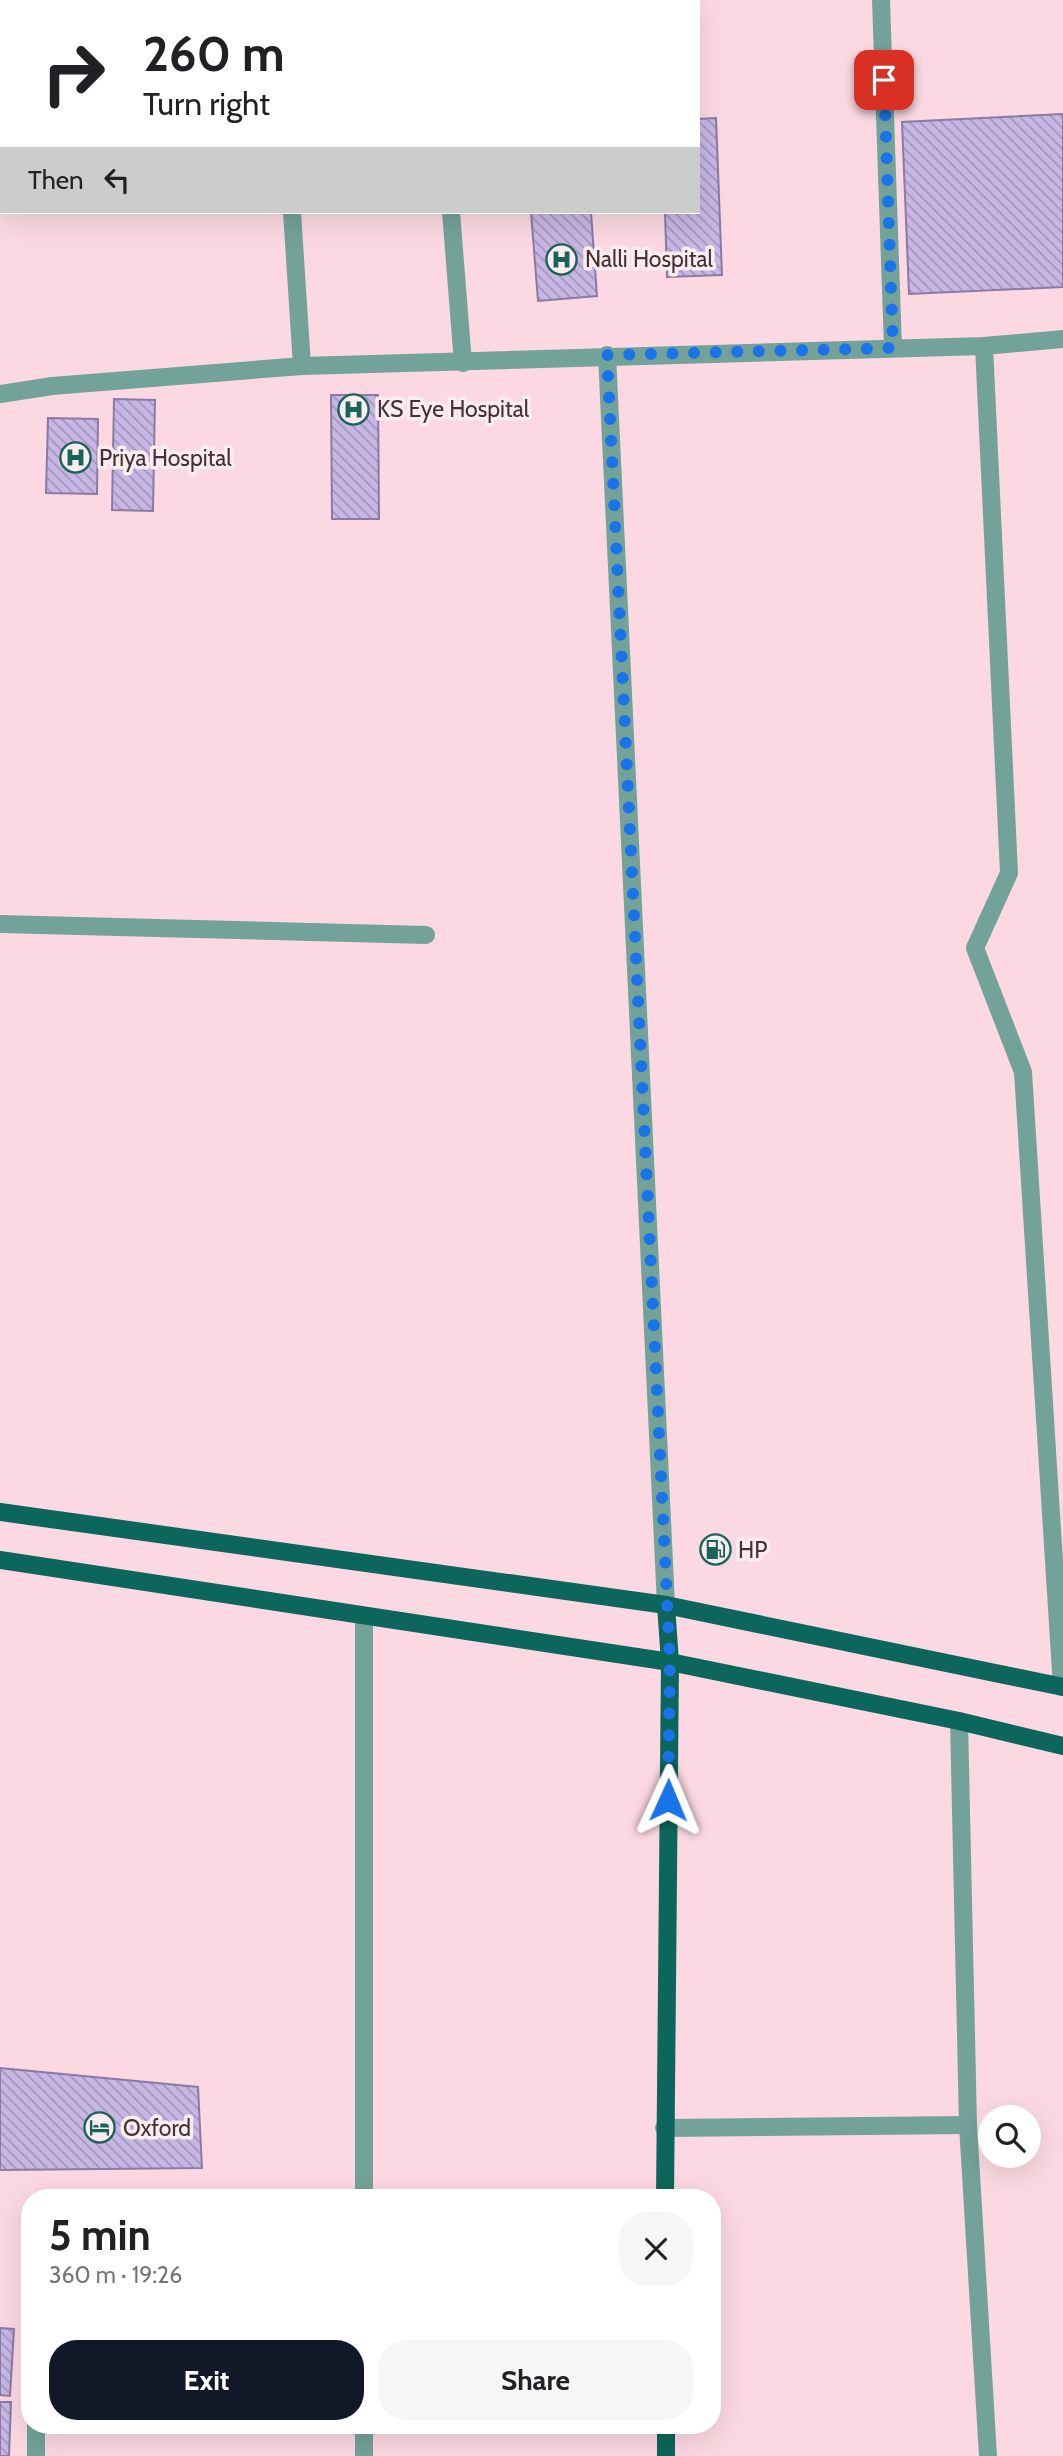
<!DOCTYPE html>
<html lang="en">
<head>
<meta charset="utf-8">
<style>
	:root { --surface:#fff; --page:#f6f6f6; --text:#202124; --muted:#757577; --accent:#111827 }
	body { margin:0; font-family:Cabin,sans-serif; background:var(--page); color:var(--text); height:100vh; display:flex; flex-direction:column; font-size:26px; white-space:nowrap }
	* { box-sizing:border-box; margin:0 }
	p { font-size:23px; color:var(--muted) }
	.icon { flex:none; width:38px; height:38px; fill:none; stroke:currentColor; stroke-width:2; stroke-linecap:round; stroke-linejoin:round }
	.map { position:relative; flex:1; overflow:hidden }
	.sheet { position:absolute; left:21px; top:2189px; width:700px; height:245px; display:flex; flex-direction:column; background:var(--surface); border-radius:28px; box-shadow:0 7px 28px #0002 }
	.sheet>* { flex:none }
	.top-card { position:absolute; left:0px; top:0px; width:700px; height:214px; box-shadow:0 7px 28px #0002; background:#fff; color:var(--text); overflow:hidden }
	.buttons { position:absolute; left:978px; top:2105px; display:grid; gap:14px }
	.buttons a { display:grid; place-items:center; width:63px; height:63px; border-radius:50%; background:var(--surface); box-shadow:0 7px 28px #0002; font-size:35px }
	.pin { position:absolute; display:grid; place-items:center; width:60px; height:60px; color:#fff; margin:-30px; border-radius:14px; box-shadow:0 4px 10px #0006 }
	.me { position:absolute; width:77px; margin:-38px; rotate:1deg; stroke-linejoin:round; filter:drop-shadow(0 0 5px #0008) }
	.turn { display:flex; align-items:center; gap:24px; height:147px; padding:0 28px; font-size:32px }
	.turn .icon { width:91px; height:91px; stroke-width:2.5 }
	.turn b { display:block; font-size:49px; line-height:60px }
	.then { display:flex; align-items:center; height:66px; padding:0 28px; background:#0003; gap:14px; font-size:26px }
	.round { display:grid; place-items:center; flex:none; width:74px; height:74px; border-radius:28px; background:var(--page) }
	.headline { display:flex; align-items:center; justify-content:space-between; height:119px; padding:0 28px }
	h1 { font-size:42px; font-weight:700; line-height:52px }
	.button { display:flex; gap:14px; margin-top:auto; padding:14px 28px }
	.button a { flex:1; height:80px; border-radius:28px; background:var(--accent); color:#fff; font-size:28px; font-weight:700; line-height:80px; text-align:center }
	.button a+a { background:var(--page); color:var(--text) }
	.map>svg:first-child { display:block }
</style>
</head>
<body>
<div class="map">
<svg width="1063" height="2456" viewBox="0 0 1063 2456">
	<defs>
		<pattern id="building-back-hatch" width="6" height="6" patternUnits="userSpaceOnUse" patternTransform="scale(1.75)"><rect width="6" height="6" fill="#c8b7e5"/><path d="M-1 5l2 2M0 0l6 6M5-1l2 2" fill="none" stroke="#a495ba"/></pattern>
	</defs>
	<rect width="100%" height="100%" fill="#fcd9e2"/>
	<!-- building -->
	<g fill="url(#building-back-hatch)" stroke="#8a7aa5" stroke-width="2">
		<polygon points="44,0 261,0 262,2 44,2"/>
		<polygon points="1063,114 1063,287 909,294 902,122"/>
		<polygon points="716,118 722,275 667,277 665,212 698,212 698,119"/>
		<polygon points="531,212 591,212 597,296 538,301"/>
		<polygon points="331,395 378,395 379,519 332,519"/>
		<polygon points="114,399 155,400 153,511 112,510"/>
		<polygon points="48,418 98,419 97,494 46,493"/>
		<polygon points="0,2068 198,2087 202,2168 0,2170"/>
		<polygon points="0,2328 14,2329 10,2396 0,2395"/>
		<polygon points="0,2402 11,2402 9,2456 0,2456"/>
	</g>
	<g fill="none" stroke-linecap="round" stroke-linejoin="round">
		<!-- path -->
		<polyline stroke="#a2868d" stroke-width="4.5" stroke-dasharray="5 3.5" stroke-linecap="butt" points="0,149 2,149"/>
		<!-- minor -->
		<g stroke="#73a299" stroke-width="18">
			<polyline points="278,0 278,2"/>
			<polyline points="434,0 434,2"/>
			<polyline points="881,0 893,348"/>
			<polyline points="292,212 302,366"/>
			<polyline points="451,212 463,363"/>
			<polyline points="984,346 1009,873 975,948 1023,1072 1062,1687"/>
			<polyline points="607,355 666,1605"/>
			<polyline points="0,394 52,386 302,366 984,346 1063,339"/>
			<polyline points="0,924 426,935"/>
			<polyline points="959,1721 968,2125 988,2456"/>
			<polyline points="664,2128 968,2125"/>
			<polyline points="364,2198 364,1618"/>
			<polyline points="36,2456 36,2426"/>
			<polyline points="364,2456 364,2426"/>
		</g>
		<!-- major -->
		<g stroke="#0d665b" stroke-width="18">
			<polyline points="0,1512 666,1605 1063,1687"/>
			<polyline points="0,1560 670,1662 959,1721 1063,1746"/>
			<polyline points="665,2198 670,1662 666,1605"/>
			<polyline points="666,2426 666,2456"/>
		</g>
	</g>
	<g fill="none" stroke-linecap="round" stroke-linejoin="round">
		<!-- route -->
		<polyline stroke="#1a73e8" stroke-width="12" stroke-dasharray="0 21.6" points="668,1800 670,1662 607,355 893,348 884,80"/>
	</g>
	<!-- icons -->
	<defs>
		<symbol id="hospital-ring" viewBox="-11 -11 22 22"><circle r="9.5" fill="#f9edf0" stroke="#1a6359" stroke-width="1.5"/><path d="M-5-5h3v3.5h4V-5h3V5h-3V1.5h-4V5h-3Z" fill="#1a6359"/></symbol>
		<symbol id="fuel-ring" viewBox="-11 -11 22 22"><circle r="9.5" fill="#f9edf0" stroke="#1a6359" stroke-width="1.5"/><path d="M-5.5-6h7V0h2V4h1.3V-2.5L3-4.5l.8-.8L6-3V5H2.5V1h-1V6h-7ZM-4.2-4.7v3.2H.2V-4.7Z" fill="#1a6359"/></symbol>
		<symbol id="hotel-ring" viewBox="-11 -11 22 22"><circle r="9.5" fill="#f9edf0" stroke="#1a6359" stroke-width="1.5"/><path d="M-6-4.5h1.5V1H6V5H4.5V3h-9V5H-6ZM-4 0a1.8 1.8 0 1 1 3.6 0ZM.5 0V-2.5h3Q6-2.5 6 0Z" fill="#1a6359"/></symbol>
	</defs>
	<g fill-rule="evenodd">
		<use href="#hospital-ring" x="544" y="242" width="35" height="35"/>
		<use href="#hospital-ring" x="336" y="392" width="35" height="35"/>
		<use href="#hospital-ring" x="58" y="440" width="35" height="35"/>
		<use href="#fuel-ring" x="698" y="1532" width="35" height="35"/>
		<use href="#hotel-ring" x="82" y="2110" width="35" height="35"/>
	</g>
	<g text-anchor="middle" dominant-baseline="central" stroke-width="7" stroke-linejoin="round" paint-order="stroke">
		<!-- poi labels -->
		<g font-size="23" fill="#463036" stroke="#f9edf0" text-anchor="start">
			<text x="585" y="259">Nalli Hospital</text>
			<text x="377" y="409">KS Eye Hospital</text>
			<text x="99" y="458">Priya Hospital</text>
			<text x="738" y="1550">HP</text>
			<text x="123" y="2128">Oxford</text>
		</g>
	</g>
</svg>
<div class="buttons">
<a><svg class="icon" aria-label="search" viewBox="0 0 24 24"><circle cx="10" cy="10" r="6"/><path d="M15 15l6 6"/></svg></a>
</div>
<div class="pin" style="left:884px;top:80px;background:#d93025"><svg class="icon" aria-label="arrive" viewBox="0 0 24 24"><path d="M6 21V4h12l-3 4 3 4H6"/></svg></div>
<svg class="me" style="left:668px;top:1800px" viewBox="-20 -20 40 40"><path d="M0-17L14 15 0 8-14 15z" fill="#1a73e8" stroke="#fff" stroke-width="4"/></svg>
<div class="top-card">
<div class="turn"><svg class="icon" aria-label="right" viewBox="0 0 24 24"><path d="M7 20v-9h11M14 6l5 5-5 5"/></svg><div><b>260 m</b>Turn right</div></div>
<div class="then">Then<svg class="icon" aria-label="left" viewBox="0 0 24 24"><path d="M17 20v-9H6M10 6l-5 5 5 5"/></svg></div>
</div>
<section class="sheet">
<div class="headline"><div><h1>5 min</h1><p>360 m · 19:26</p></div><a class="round"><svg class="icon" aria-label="close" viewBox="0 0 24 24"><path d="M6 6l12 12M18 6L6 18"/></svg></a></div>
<div class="button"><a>Exit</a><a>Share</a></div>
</section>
</div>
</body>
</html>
